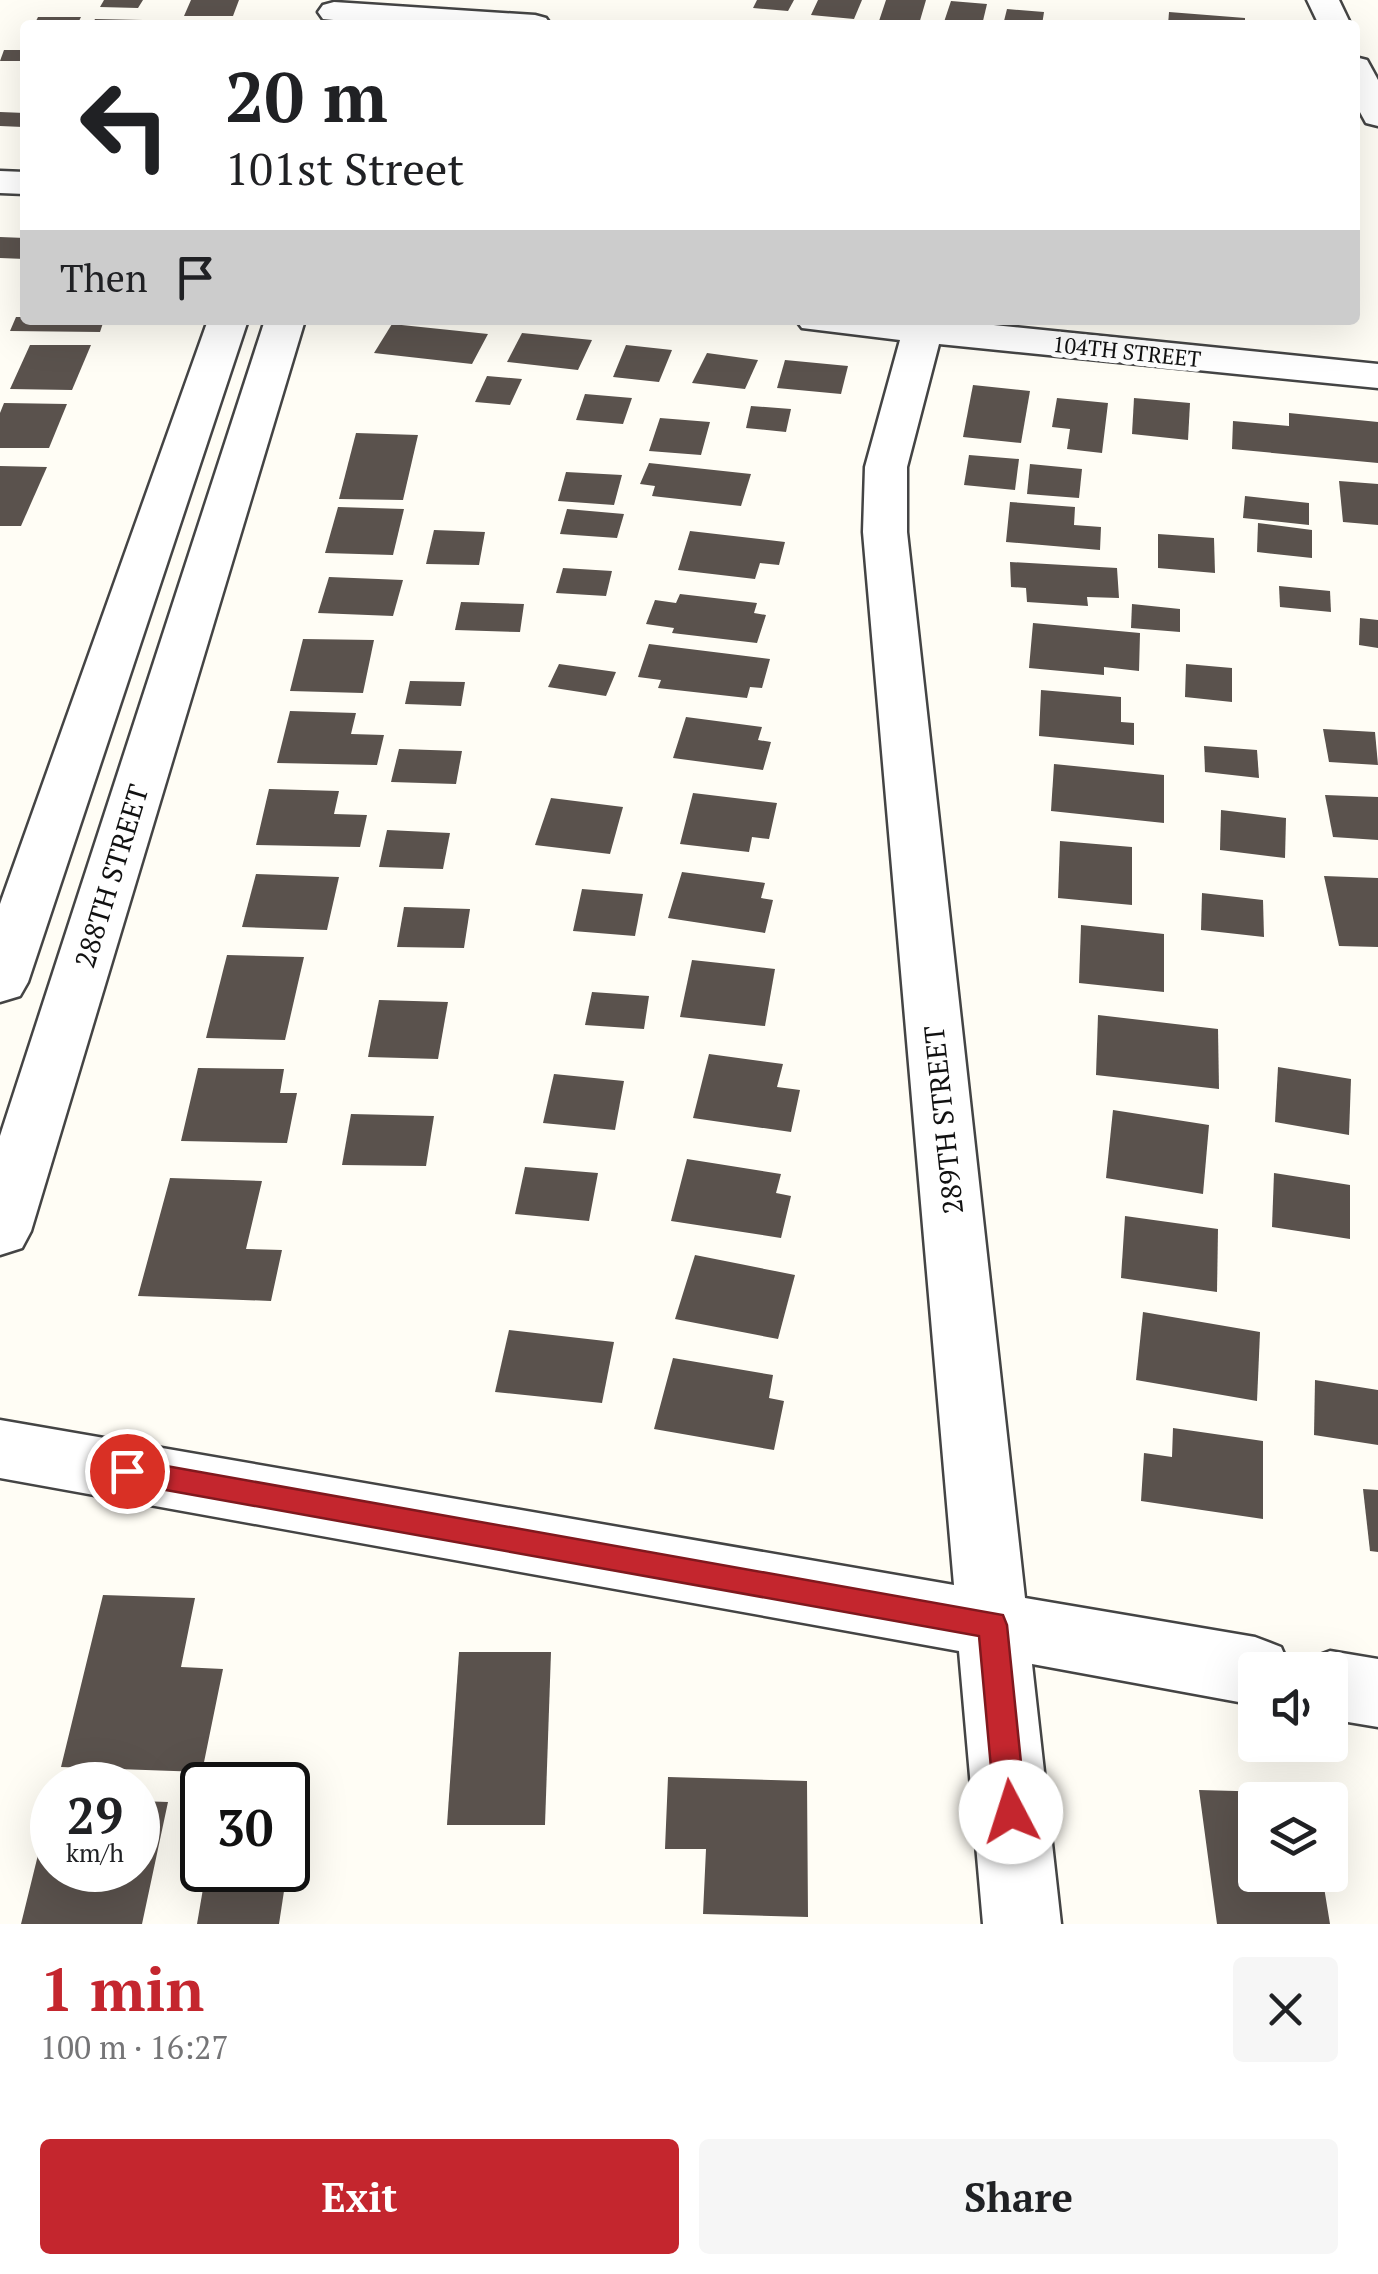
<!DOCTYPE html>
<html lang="en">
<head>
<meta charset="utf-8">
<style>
	:root { --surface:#fff; --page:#f6f6f6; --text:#202124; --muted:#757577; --accent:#c4262e }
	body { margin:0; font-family:"PT Serif",serif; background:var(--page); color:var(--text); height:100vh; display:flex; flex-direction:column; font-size:38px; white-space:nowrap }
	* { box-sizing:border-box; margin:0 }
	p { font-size:32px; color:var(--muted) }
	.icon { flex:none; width:55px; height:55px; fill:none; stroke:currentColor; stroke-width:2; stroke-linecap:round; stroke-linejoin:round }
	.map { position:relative; height:1924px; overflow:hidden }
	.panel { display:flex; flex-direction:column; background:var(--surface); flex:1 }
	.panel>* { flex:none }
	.top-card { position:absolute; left:20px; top:20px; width:1340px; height:305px; border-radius:10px; box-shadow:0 10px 40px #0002; background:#fff; color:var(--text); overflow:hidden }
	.tools { position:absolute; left:1238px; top:1652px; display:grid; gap:20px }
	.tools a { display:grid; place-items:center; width:110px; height:110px; border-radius:10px; background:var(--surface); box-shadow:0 10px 40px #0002; font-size:50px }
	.speed { position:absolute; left:30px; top:1762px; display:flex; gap:20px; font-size:50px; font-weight:700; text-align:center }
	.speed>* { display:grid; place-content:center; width:130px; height:130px; border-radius:50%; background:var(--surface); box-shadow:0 10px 40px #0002; line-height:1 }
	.speed small { font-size:25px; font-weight:400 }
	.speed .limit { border:5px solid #111; border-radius:15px; background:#fff; color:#111 }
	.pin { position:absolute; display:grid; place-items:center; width:85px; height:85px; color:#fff; margin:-42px; border:5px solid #fff; border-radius:50%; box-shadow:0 2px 10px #0007 }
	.me { position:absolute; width:110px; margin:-55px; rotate:355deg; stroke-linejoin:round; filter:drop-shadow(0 0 8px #0008) }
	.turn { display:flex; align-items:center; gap:35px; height:210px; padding:0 40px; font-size:45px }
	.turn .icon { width:130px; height:130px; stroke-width:2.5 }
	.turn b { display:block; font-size:70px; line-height:85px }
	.then { display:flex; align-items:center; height:95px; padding:0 40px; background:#0003; gap:20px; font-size:38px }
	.round { display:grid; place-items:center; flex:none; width:105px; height:105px; border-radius:10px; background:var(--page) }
	.headline { display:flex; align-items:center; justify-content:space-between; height:170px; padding:0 40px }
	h1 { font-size:60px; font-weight:800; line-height:75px; color:var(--accent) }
	.action { display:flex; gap:20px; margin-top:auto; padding:20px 40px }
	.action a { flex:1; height:115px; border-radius:10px; background:var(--accent); color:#fff; font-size:40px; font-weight:800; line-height:115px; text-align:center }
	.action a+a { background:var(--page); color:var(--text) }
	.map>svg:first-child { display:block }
</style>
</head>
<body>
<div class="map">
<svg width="1378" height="1924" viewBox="0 0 1378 1924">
	<rect width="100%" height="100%" fill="#fffdf5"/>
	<!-- building -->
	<g fill="#5a524d">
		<polygon points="104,0 143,0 138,8 100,7"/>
		<polygon points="191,0 239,0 233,16 184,16"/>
		<polygon points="757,0 794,0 788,11 753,8"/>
		<polygon points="818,0 862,0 854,19 811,15"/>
		<polygon points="886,0 926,0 919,24 879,21"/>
		<polygon points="951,1 987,4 982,25 943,25"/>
		<polygon points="1007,9 1044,12 1042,25 1003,25"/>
		<polygon points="1169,12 1245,18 1245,25 1168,25"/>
		<polygon points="38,17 81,17 77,25 34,25"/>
		<polygon points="95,19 143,20 140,25 92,25"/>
		<polygon points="4,50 25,50 25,61 0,61"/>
		<polygon points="0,112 25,113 25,124 23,127 0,126"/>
		<polygon points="0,237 25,238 25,259 0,258"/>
		<polygon points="16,317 25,317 25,320 104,320 100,332 10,331"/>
		<polygon points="392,324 488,334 472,364 374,353"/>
		<polygon points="522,333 592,340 578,370 507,362"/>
		<polygon points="30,345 91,345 72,390 10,389"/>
		<polygon points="626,345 672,350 659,382 613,377"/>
		<polygon points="707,353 758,360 745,389 692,383"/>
		<polygon points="785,360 848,366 841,394 777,388"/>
		<polygon points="487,376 522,379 510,405 475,402"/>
		<polygon points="973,385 1030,391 1021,443 963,437"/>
		<polygon points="585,394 632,398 623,424 576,420"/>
		<polygon points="1057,398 1108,403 1102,453 1067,449 1070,429 1052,427"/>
		<polygon points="1134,398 1190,403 1188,440 1132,434"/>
		<polygon points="4,403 67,404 49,448 0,448 0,413"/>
		<polygon points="751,406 791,409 786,432 746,428"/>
		<polygon points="1289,413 1378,422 1378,463 1232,449 1233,421 1289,426"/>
		<polygon points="660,418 710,422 701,455 649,451"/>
		<polygon points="356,433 418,435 403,500 339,499"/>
		<polygon points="969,455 1019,459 1015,490 964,485"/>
		<polygon points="649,463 751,474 741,506 652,496 655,486 640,484"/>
		<polygon points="1030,464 1082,469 1079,498 1027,494"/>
		<polygon points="0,466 47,467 21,526 0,526"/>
		<polygon points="566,472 622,475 614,505 558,501"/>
		<polygon points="1339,481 1378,484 1378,525 1343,522"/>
		<polygon points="1245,496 1309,503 1309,525 1243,518"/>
		<polygon points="1010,502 1075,507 1074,525 1101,527 1100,550 1006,542"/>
		<polygon points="338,507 404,509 393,555 325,553"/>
		<polygon points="567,509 624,514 617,538 560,534"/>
		<polygon points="1258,523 1312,530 1312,558 1257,552"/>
		<polygon points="434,530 485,532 479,565 426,564"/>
		<polygon points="690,531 785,542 779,565 760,563 755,579 678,570"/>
		<polygon points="1158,534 1214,538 1215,573 1158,568"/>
		<polygon points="1010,562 1117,568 1119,598 1087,597 1088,606 1027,602 1026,588 1011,587"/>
		<polygon points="563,568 612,571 606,596 556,593"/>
		<polygon points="329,577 403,580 393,616 318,613"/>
		<polygon points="1279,586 1330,591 1331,612 1280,607"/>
		<polygon points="680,594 757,603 754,613 766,615 757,643 672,633 674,628 646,624 655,600 676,603"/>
		<polygon points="461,602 524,604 520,632 455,630"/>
		<polygon points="1132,604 1180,609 1180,632 1131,628"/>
		<polygon points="1360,618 1378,620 1378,648 1359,645"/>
		<polygon points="1033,623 1140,633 1139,671 1104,667 1104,675 1029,668"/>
		<polygon points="303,639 374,640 363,693 290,691"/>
		<polygon points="649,644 770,659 762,688 750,687 747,698 658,688 661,680 638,677"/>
		<polygon points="559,664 616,672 606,696 548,687"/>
		<polygon points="1186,664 1232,668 1232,702 1185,697"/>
		<polygon points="410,681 465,682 461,706 405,704"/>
		<polygon points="1041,690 1121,697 1121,722 1134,723 1134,745 1039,736"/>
		<polygon points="290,711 356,713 351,734 384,735 377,765 277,763"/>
		<polygon points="686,717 762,727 758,740 771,742 763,770 673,758"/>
		<polygon points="1323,729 1375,732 1378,765 1329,762"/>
		<polygon points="1204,746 1257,750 1259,778 1205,772"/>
		<polygon points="399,749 462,751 456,784 391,782"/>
		<polygon points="1054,764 1164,775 1164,823 1051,811"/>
		<polygon points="269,789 339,791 334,814 367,815 360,847 256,845"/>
		<polygon points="693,793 777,803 769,839 752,837 749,852 680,844"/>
		<polygon points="1325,795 1378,797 1378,840 1333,837"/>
		<polygon points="551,798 623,807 610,854 535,845"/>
		<polygon points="1221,810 1286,818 1285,858 1220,850"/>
		<polygon points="387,830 450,833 443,869 379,867"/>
		<polygon points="1060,841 1132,847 1132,905 1058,898"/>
		<polygon points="682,872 765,883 761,898 773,900 765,933 668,918"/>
		<polygon points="256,874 339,877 327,930 242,927"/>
		<polygon points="1324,876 1378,878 1378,947 1339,946"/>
		<polygon points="582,889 643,894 635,936 573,931"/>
		<polygon points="1202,893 1263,900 1264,937 1201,930"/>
		<polygon points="404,907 470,909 464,948 397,947"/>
		<polygon points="1081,925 1164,934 1164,992 1079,983"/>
		<polygon points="227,955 304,957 285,1040 206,1038"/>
		<polygon points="692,960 775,969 765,1026 680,1017"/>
		<polygon points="592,992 649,996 644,1029 585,1025"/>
		<polygon points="379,1000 448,1002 438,1059 368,1057"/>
		<polygon points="1098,1015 1218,1029 1219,1089 1096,1075"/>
		<polygon points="709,1054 783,1064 777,1087 800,1090 791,1132 693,1118"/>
		<polygon points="1278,1067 1351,1079 1349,1135 1275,1122"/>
		<polygon points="198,1068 284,1069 280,1093 297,1093 287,1143 181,1141"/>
		<polygon points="554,1074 624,1081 615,1130 543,1123"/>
		<polygon points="1113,1110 1209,1125 1203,1194 1106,1178"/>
		<polygon points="351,1114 434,1116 426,1166 342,1165"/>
		<polygon points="687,1159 781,1174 776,1193 791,1196 781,1238 671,1221"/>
		<polygon points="525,1167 598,1173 589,1221 515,1214"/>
		<polygon points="1274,1173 1350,1185 1350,1239 1272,1227"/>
		<polygon points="170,1178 262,1181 246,1249 282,1250 271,1301 138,1296"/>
		<polygon points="1125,1216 1218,1229 1217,1292 1121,1278"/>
		<polygon points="695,1255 795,1275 778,1339 675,1319"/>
		<polygon points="1143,1312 1260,1332 1257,1401 1136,1380"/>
		<polygon points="509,1330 614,1342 602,1403 495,1392"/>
		<polygon points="673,1358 773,1375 769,1398 784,1401 774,1450 654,1429"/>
		<polygon points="1315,1380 1378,1390 1378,1445 1314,1435"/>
		<polygon points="1173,1428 1263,1441 1263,1519 1141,1501 1144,1453 1172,1457"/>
		<polygon points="1363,1489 1378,1490 1378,1552 1370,1551"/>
		<polygon points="103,1595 195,1598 181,1667 223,1669 202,1772 61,1767"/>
		<polygon points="459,1652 551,1652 545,1825 447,1825"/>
		<polygon points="668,1777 807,1781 808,1917 703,1914 706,1849 665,1849"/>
		<polygon points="1199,1790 1307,1793 1309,1800 1255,1800 1255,1875 1322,1875 1330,1924 1217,1924"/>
		<polygon points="138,1801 168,1802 142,1924 21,1924 51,1802 52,1870 138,1870"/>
		<polygon points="205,1877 286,1878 279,1924 197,1924"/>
	</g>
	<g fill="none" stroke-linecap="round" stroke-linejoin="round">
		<defs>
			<g id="minor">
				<polygon points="1307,0 1339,0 1351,25 1319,25"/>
				<polygon points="334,2 535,15 546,18 551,25 386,25 323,19 318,12 323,5"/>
				<polygon points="1355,57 1367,60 1378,80 1378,126 1366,123 1355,103"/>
				<polygon points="0,171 25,172 25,194 0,193"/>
				<polygon points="208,320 248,320 28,982 20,996 0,1002 0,904"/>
				<polygon points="265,320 305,320 31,1231 22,1248 0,1255 0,1136"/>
				<polygon points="796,320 945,320 1378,364 1378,388 939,344 907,467 907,532 1025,1598 1255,1637 1281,1647 1291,1670 1255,1670 1255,1705 1032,1664 1061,1924 983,1924 959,1651 0,1478 0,1420 954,1585 863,532 865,467 900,340 802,328"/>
				<polygon points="1330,1651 1378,1659 1378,1727 1330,1719 1330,1670 1300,1670 1304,1661"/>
			</g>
		</defs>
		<!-- minor casing -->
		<use href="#minor" stroke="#444" stroke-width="5"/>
		<!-- minor -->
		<use href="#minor" fill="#fff" fill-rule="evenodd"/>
	</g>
	<!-- route -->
	<polygon fill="#c4262e" stroke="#7f191e" stroke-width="2.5" points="127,1459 1003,1615 1007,1625 1026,1812 1022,1822 1011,1827 1000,1822 995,1812 979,1636 127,1483 117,1480 113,1471 117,1462"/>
	<g text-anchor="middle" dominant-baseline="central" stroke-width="10" stroke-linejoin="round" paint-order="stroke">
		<!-- far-street labels -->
		<g font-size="22" fill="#111" stroke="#fff">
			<text transform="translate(1127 351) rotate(6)">104TH STREET</text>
		</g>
		<!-- street labels -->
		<g font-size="28" fill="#111" stroke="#fff">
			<text transform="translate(111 876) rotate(-73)">288TH STREET</text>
			<text transform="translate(943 1120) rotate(-96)">289TH STREET</text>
		</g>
	</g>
</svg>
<div class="tools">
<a><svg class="icon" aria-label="sound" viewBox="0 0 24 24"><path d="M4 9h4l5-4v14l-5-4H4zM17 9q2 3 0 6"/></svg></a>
<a><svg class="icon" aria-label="layers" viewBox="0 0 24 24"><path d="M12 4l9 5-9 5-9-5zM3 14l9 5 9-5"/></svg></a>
</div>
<div class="speed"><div>29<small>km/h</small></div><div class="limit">30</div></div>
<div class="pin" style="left:127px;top:1471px;background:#d93025"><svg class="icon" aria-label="arrive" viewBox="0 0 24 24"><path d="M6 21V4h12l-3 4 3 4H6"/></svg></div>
<svg class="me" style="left:1011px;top:1812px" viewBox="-20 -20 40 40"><circle r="19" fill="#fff"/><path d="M0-13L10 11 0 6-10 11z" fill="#c4262e"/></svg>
<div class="top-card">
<div class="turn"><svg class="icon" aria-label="left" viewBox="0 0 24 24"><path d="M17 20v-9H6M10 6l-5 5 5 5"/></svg><div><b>20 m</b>101st Street</div></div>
<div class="then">Then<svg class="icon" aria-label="arrive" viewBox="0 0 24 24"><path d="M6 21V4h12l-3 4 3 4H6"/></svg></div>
</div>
</div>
<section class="panel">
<div class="headline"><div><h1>1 min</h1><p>100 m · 16:27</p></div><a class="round"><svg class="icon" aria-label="close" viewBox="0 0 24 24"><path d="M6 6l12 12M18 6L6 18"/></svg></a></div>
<div class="action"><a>Exit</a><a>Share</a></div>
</section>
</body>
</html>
